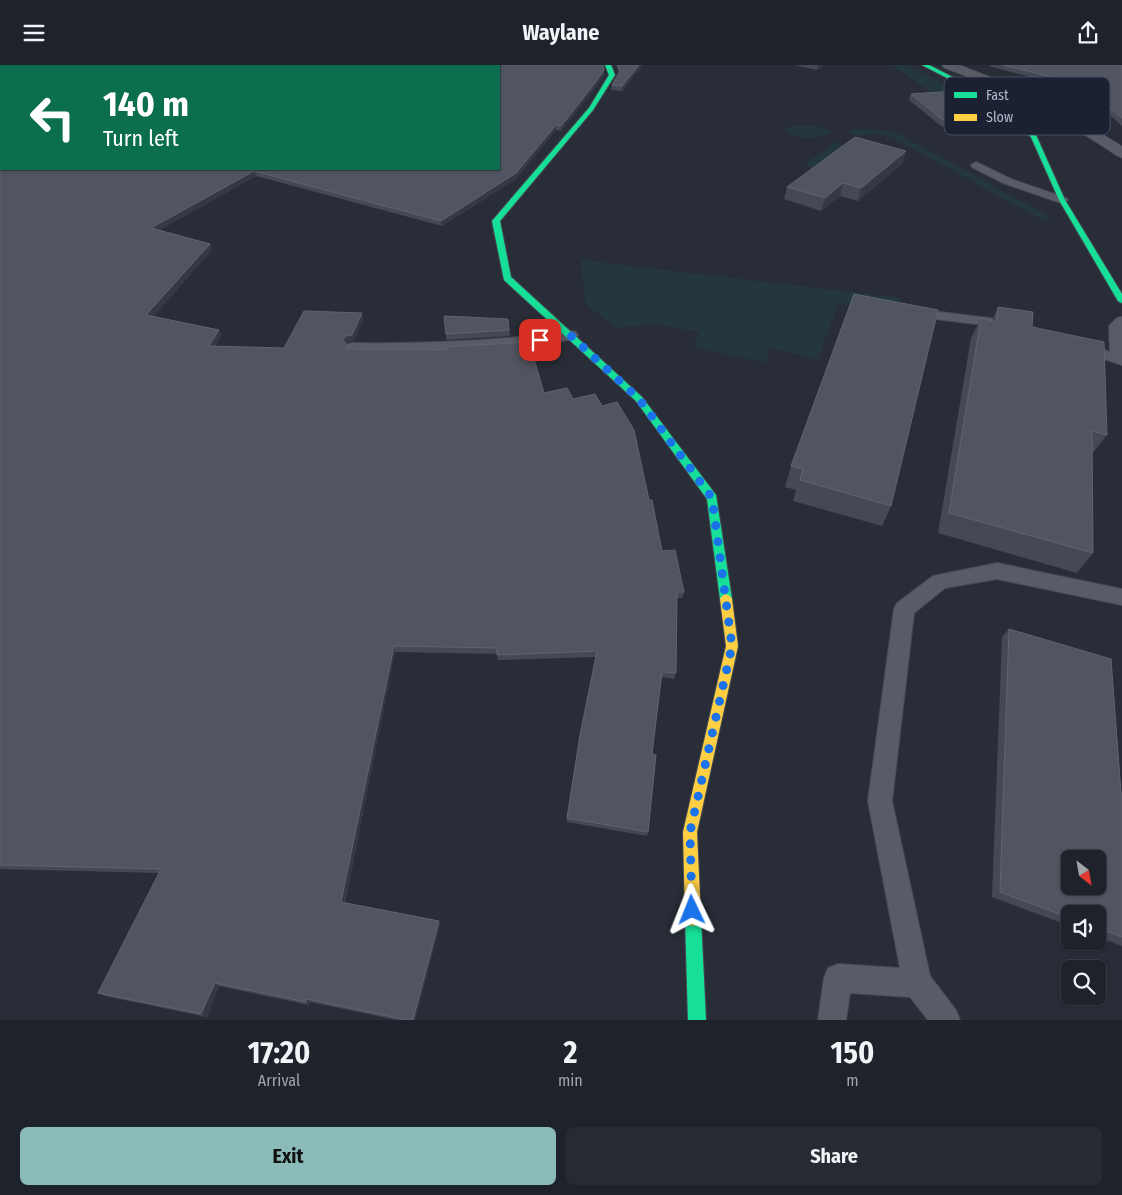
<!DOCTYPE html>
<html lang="en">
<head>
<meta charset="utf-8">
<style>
	:root { --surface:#1e222a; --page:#262a32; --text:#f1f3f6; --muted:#a1a4a8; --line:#3c3f47; --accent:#8bbbb9 }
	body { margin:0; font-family:"Fira Sans Condensed",sans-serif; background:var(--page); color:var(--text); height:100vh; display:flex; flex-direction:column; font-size:19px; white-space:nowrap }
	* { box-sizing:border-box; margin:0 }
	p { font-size:16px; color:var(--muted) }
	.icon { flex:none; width:28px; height:28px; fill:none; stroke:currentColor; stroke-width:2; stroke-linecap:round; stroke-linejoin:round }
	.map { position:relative; height:955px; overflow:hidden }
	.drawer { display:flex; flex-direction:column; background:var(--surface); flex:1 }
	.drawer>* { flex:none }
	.top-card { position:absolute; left:0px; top:0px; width:500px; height:105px; box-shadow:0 1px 4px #0004,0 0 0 1px var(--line); background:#0b6e4f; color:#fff; overflow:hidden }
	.needle { width:32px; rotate:149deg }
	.fabs { position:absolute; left:1061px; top:785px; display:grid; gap:10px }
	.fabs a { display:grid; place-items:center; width:45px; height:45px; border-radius:8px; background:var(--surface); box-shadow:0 1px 4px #0004,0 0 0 1px var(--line); font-size:25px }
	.pin { position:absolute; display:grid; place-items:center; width:42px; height:42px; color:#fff; margin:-21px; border-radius:10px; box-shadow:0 2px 8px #0006 }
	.me { position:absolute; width:55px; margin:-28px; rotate:358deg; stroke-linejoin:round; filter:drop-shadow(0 0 4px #0008) }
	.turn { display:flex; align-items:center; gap:18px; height:105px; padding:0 20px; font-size:22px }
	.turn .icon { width:65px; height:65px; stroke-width:2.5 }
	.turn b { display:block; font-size:35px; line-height:42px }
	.eta { display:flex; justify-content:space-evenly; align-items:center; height:85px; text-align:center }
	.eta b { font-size:30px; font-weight:700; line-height:35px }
	.action { display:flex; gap:10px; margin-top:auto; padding:10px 20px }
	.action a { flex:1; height:58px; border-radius:8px; background:var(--accent); color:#111; font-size:20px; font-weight:700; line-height:58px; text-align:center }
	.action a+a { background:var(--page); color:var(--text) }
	header { display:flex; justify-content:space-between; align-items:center; height:65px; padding:0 20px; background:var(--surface); font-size:22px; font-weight:700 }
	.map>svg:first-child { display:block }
</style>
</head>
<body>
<header><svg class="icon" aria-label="menu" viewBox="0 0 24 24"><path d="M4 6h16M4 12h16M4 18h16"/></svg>Waylane<svg class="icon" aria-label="share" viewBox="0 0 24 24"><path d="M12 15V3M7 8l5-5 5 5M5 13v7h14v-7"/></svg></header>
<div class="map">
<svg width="1122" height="955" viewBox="0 0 1122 955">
	<rect width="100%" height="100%" fill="#282d38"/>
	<!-- green -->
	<g fill="#25373e">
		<polygon points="882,0 906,0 958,25 931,27 893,1"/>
		<path d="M795 60C805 61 824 59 831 68 818 74 798 75 787 67V63Z"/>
		<polygon points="860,64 879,65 899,69 1052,153 1044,156 895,74 879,69 858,71 850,69 851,66"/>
		<polygon points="835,77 851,82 821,104 804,100"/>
		<polygon points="581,195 901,233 896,251 838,238 818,294 771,283 765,298 693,281 700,267 654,259 615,263 585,238"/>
	</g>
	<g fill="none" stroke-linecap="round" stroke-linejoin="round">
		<defs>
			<g id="lane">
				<polygon points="976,97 1011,114 1066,133 1068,135 1062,138 1058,137 1003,118 972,102 971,100"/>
				<polygon points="916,244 1021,257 1023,260 1021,263 1016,264 911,251 909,248 911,245"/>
				<polygon points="1122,252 1122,300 1077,285 1075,282 1077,279 1082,278 1110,287 1109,261 1117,253"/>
				<path d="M571 266 576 267 578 270 576 273C521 287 454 287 397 287 381 287 363 289 348 285L346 282 348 279 353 278C426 279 499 276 571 266Z"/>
				<polygon points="997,498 1122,524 1122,540 997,514 945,523 914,548 892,736 930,911 956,945 960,955 928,955 910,932 850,928 846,955 818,955 824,913 828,903 838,899 900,903 868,736 894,544 897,538 933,511"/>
			</g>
			<path id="street" d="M942 0H960L1021 24 1065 46 1122 81V93L1117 91C1063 54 1005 25 944 3Z"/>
			<g id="fast">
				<polygon points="605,0 611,0 615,10 593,45 500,156 511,212 642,332 716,430 732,534 730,537 726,539 722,537 720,534 707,434 636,336 504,215 492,156 589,43 609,10"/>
				<polygon points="922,0 929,0 980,26 1036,70 1065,135 1122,229 1122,238 1118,236 1059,135 1031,72 976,28"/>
				<polygon points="693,845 699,847 701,853 706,955 688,955 685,853 687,847"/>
			</g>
			<polygon id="slow" points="726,529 730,531 732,534 738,581 697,767 701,853 699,859 693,861 687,859 685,853 683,767 726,581 720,534 722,531"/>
		</defs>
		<!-- lane casing -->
		<use href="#lane" stroke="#464a54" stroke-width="2"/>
		<!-- street casing -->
		<use href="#street" stroke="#464a54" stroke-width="1"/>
		<!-- fast casing -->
		<use href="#fast" stroke="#464a54" stroke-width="2"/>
		<!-- slow casing -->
		<use href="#slow" stroke="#464a54" stroke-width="2"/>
		<!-- lane -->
		<use href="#lane" fill="#595c66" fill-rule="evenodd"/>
		<!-- street -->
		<use href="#street" fill="#595c66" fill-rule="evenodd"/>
		<!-- fast -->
		<use href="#fast" fill="#16e098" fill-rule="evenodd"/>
		<!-- slow -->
		<use href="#slow" fill="#ffcf43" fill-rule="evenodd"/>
	</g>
	<!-- wall -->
	<g fill="#454955">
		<polygon points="0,0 1,104 604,5 604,10 595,23 561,66 556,65 516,114 442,161 256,111 160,165 210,179 212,185 153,252 219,265 221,271 215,282 284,283 363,254 354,276 348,277 346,279 348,284 573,334 649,435 662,486 684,527 682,533 677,533 676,608 674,614 661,612 652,689 648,767 647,771 567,757 567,753 596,592 498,595 497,589 395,587 345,838 440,860 415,955 397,955 310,937 309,940 219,921 207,952 105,931 98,928 159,808 0,804"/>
		<polygon points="616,0 643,0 622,26 611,25 612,20 619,8"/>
		<polygon points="794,0 824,0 817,5"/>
		<polygon points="988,0 1122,0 1122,61 1093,35 1093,28 992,2"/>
		<polygon points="911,29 989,52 987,58 941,61 909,35"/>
		<polygon points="906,86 902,99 858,136 840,131 821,146 784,134 787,122"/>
		<polygon points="854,229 891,441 882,461 793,436 796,425 785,422 791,401"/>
		<polygon points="998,242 1032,262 1107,370 1092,389 1093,488 1077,508 938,468 971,273 981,253 992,256"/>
		<polygon points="508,254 510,271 446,275 446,269"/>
		<polygon points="1009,564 1121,728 1122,728 1122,881 1098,872 1098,849 1070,849 1070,861 992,832 1002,572"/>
	</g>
	<!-- shaded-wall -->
	<g fill="#353944">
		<polygon points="639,0 643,0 622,26 622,21"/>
		<polygon points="818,0 824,0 817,5"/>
		<polygon points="604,5 604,10 595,23 561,66 561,61"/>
		<polygon points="556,60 556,65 516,114 442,161 441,156"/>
		<polygon points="906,86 902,99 858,136 861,123"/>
		<polygon points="254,106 256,111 153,169 151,163"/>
		<polygon points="843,118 840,131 821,146 825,133"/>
		<polygon points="210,179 212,185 149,257 146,250"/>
		<polygon points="362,248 363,254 354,276 348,277 344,281 343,275"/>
		<polygon points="219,265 221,271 212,288 209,281"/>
		<polygon points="394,581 395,587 344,841 341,837"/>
		<polygon points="439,856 440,860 415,955 413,955"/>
		<polygon points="215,918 219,921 207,952 201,949"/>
		<polygon points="307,934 310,937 309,940 306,937"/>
	</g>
	<!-- building -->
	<g fill="#515561" stroke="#606472" fill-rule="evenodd">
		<polygon points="0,0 93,0 95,1 1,1 1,104 499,104 499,1 130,1 133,0 603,0 604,5 595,18 561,61 556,60 516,108 441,156 254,106 151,163 210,179 146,250 219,265 209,281 284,283 304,246 362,248 352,270 346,271 343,275 348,281 346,284 447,285 446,282 529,277 544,328 567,323 573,334 595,329 602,341 617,337 634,365 649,435 652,435 662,486 675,485 684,527 677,527 676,608 662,607 652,689 656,690 648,767 567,753 580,670 597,586 497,590 497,583 394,581 341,837 439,856 413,955 407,955 307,934 306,937 215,918 201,949 98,928 161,804 0,800"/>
		<polygon points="618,0 639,0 622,21 612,20 620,6"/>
		<polygon points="1003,0 1122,0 1122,53 1095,31 1096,23"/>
		<polygon points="955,26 989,52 943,55 911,29"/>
		<polygon points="855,72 906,86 861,123 843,118 825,133 787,122"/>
		<polygon points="854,229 938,245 891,441 800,415 803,404 791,401"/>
		<polygon points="998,242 1033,247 1032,262 1104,277 1107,370 1092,366 1093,488 949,448 981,253 996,257"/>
		<polygon points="444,251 508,254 509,265 446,269"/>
		<path d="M1009 564 1111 594 1121 728H1122V872L1098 863V849H1070V853L1000 827ZM1070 794H1098V821H1070Z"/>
	</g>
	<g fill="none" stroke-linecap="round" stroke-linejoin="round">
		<!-- route -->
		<polyline stroke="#1a73e8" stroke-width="9" stroke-dasharray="0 16.2" points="540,275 570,270 639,334 712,433 732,581 690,767 692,845"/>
	</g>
	<!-- legend -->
	<rect x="944" y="12" width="166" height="58" rx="8" fill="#1b2133" stroke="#484e60" stroke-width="1"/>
	<rect x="954" y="27" width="23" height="6" fill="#16e098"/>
	<rect x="954" y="49" width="23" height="7" fill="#ffcf43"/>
	<g font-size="14" fill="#b2b7ca">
		<text x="986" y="35">Fast</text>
		<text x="986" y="57">Slow</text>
	</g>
</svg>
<div class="fabs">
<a><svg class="needle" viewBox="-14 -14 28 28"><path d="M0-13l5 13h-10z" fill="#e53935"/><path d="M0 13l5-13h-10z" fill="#a1a4a8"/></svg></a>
<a><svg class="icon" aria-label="sound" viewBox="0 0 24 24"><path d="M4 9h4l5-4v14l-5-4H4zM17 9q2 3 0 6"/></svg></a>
<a><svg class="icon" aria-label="search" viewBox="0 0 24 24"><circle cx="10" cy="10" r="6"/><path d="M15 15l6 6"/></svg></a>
</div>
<div class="pin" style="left:540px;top:275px;background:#d93025"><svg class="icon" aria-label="arrive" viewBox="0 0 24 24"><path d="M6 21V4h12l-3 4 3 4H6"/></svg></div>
<svg class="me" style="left:692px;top:845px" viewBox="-20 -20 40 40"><path d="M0-17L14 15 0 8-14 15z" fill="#1a73e8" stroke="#fff" stroke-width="4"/></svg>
<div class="top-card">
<div class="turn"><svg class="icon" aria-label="left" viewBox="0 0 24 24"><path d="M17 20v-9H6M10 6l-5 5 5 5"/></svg><div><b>140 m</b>Turn left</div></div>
</div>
</div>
<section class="drawer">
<div class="eta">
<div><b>17:20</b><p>Arrival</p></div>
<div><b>2</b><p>min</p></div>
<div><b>150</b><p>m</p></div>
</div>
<div class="action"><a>Exit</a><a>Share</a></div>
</section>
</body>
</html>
